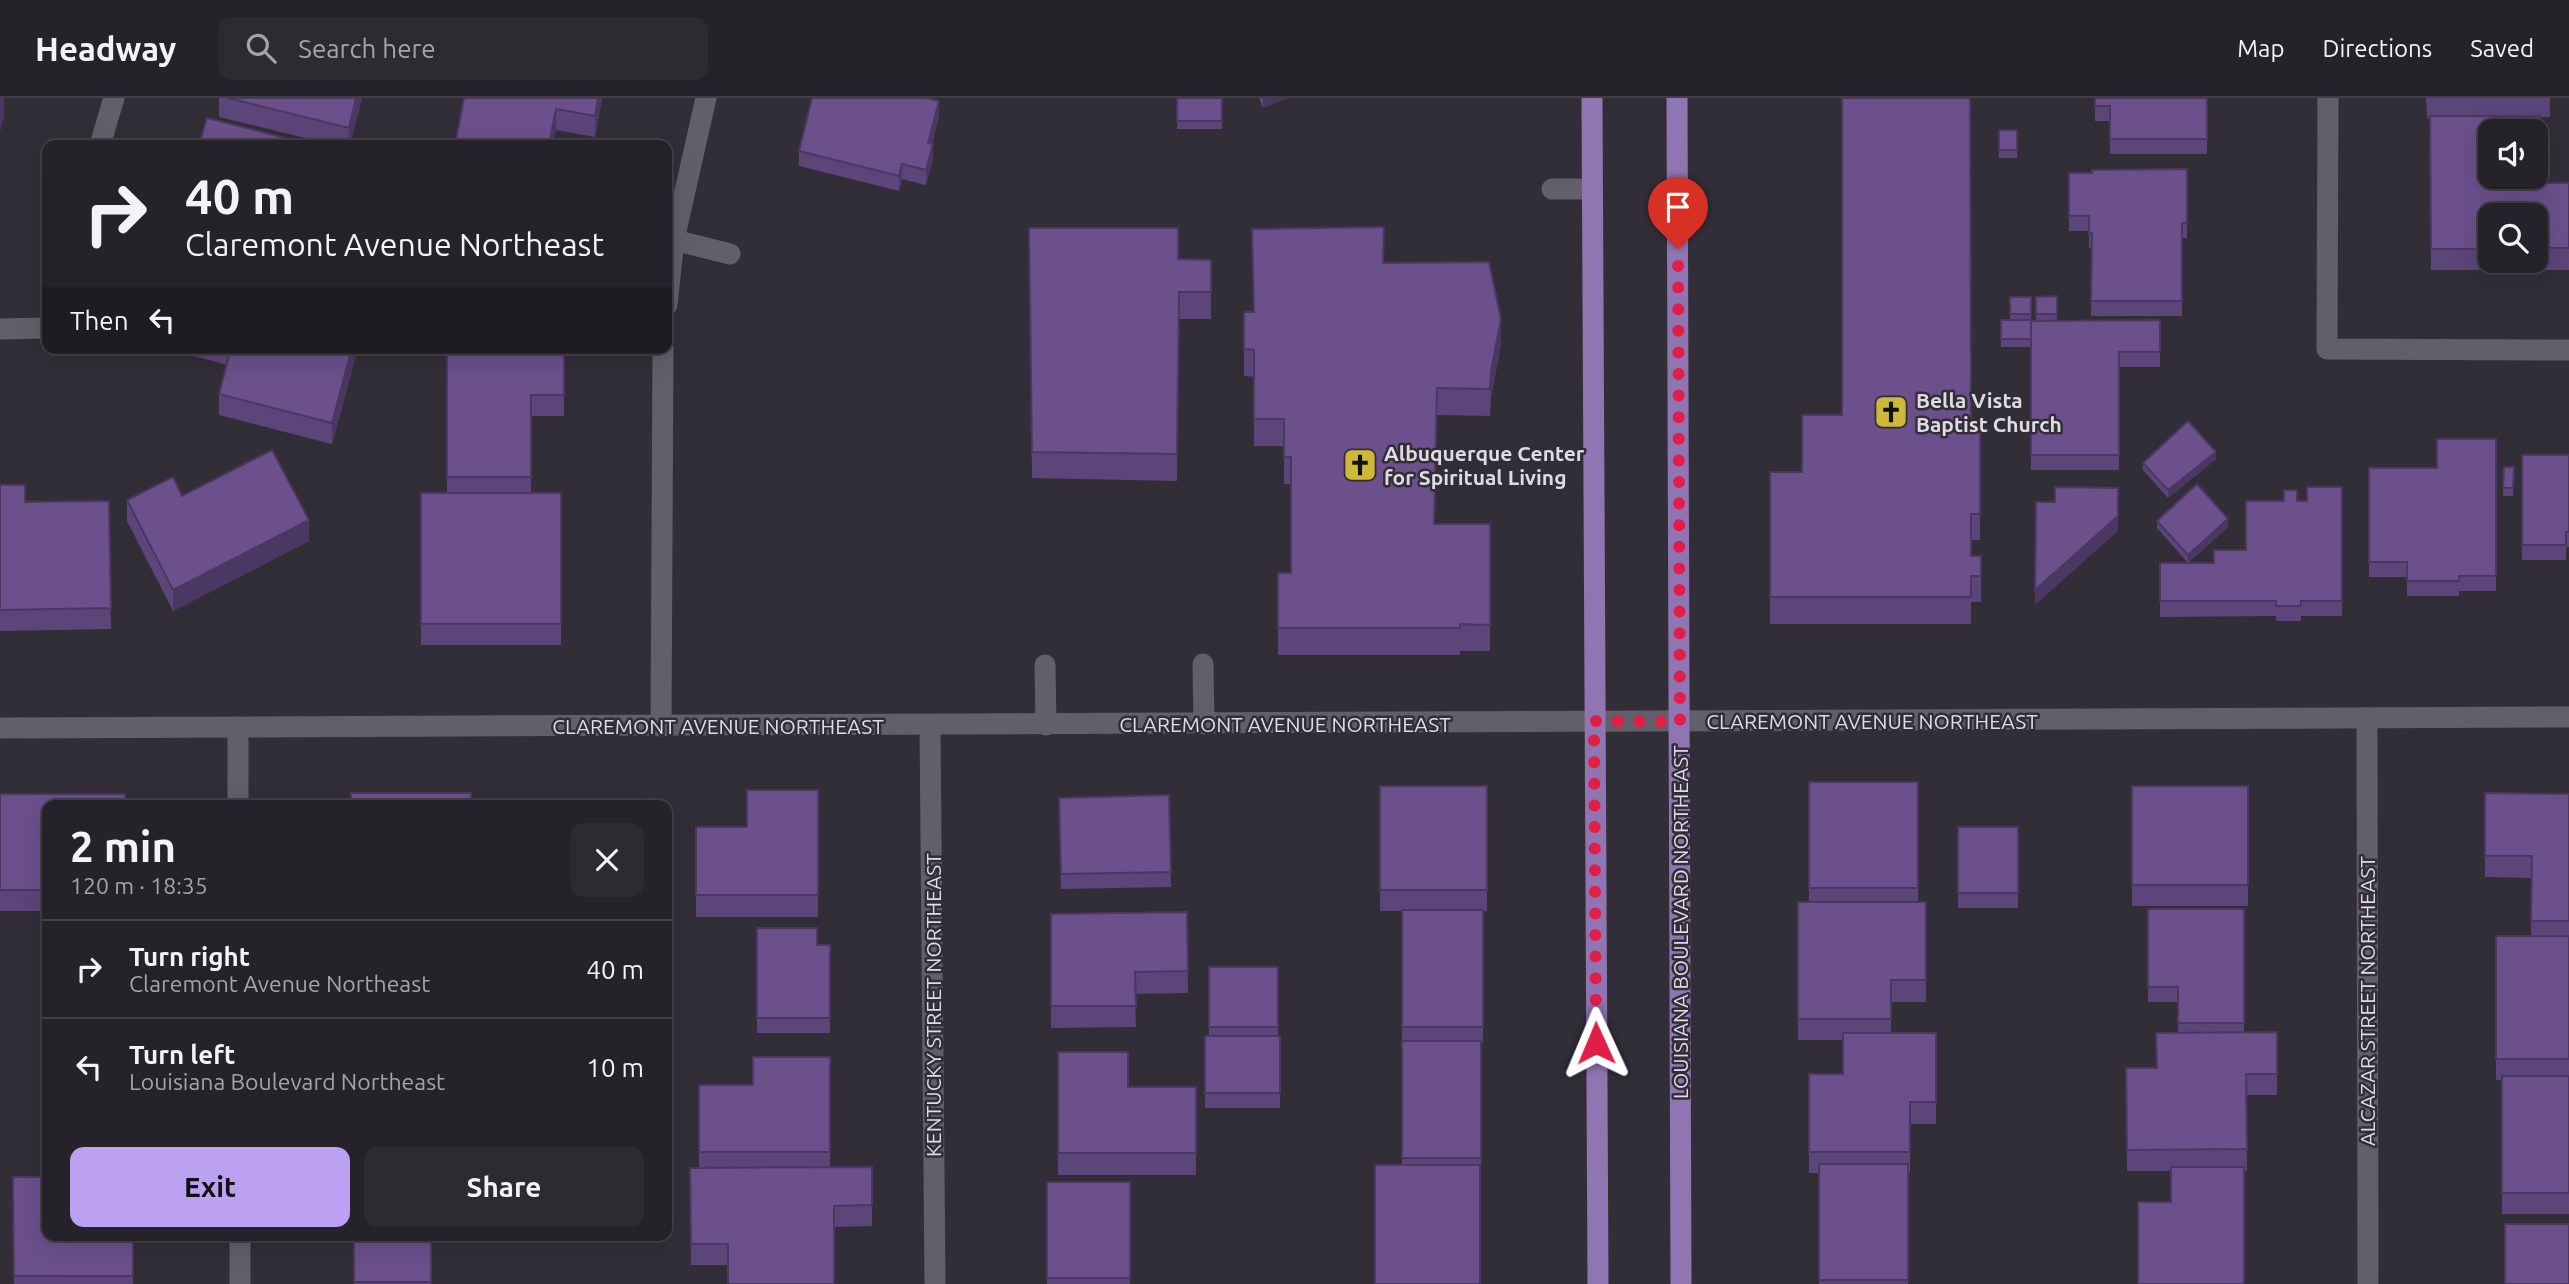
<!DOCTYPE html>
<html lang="en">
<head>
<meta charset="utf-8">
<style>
	:root { --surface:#26222a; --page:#2e2a32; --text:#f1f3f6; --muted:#a4a4a8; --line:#423f47; --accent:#bca0f2 }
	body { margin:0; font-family:Ubuntu,sans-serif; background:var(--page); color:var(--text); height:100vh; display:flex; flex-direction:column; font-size:26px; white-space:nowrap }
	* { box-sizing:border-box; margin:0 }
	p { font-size:23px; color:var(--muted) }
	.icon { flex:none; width:38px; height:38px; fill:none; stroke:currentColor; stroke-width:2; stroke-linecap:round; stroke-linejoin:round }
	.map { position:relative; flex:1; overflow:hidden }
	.drawer { position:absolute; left:42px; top:702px; width:630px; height:441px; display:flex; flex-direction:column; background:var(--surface); border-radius:14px; box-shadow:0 7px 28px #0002,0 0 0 2px var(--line) }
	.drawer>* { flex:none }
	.banner { position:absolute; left:42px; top:42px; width:630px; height:214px; border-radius:14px; box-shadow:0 7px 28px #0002,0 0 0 2px var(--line); background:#26222a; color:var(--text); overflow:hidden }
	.buttons { position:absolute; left:2478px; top:21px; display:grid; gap:14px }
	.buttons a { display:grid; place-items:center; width:70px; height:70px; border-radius:14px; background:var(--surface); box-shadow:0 7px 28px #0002,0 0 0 2px var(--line); font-size:35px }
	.pin { position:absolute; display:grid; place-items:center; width:60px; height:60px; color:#fff; margin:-72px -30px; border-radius:50% 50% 50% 0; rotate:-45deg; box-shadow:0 0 7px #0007 }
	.pin .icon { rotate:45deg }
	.me { position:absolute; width:77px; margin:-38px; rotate:359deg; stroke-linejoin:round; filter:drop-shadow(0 0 5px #0008) }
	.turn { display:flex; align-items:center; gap:24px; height:147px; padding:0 28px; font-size:32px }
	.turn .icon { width:91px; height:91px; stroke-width:2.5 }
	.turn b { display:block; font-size:49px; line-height:60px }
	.then { display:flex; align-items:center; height:66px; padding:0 28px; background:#0003; gap:14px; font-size:26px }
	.round { display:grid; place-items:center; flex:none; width:74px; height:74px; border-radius:14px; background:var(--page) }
	.headline { display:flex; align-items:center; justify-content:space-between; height:119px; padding:0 28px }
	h1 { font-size:42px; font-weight:700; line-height:52px }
	.button { display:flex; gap:14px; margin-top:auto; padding:14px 28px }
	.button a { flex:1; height:80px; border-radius:14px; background:var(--accent); color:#111; font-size:28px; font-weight:700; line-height:80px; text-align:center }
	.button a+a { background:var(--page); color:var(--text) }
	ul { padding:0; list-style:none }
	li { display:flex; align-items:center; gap:21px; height:98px; padding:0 28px; border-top:2px solid var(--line) }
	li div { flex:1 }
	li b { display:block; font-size:26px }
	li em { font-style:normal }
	header { display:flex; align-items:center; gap:42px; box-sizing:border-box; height:98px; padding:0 35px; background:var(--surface); border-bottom:2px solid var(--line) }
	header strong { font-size:33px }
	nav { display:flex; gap:38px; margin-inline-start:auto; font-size:24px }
	.search { width:490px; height:63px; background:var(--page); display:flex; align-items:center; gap:18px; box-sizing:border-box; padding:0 24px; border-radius:14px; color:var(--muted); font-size:26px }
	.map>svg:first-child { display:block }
</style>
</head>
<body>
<header>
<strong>Headway</strong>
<div class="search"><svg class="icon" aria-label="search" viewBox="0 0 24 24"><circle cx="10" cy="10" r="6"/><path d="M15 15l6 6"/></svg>Search here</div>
<nav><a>Map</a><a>Directions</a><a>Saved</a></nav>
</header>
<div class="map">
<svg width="2569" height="1186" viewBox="0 0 2569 1186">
	<rect width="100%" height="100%" fill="#322e38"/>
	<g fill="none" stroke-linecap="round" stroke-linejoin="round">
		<!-- minor -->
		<g stroke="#635f6a" stroke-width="21">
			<polyline points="2328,0 2327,251 2569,252"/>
			<polyline points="100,47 114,0"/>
			<polyline points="1552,91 1592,91"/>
			<polyline points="674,142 730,156"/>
			<polyline points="667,207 674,142 706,0"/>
			<polyline points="0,231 47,230"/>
			<polyline points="1203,566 1204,626"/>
			<polyline points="1045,567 1046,627"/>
			<polyline points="2367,620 2368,1186"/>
			<polyline points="930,627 935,1186"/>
			<polyline points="661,628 663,250"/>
			<polyline points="0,630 2569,619"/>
			<polyline points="238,630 238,707"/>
			<polyline points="240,1138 240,1186"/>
		</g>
		<!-- major -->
		<g stroke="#8f75b1" stroke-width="21">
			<polyline points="1592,0 1598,1186"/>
			<polyline points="1677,0 1681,1186"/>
		</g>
	</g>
	<!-- wall -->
	<g fill="#5c4578" fill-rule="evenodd">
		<polygon points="219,0 362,0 350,47 334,47 219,19"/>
		<polygon points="464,0 602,0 595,39 556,32"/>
		<rect x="1177" y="0" width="45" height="31"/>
		<polygon points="1259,0 1287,0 1263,10"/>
		<polygon points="2095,0 2207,0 2207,56 2110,56 2110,23 2095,23"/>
		<path d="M2426 0H2550V19H2540L2541 85H2569V172H2431L2430 20H2427ZM2490 117H2536V163H2490Z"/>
		<polygon points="939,18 932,46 933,61 926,87 902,81 899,93 799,68 799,53"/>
		<rect x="1999" y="32" width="18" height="28"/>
		<polygon points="2187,71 2187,140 2182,140 2182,218 2091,218 2092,150 2089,150 2089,133 2069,133 2069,75"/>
		<polygon points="1029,130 1178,161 1211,162 1211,221 1179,221 1177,383 1032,380"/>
		<polygon points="1384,165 1501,247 1491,299 1490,318 1437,317 1435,426 1490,426 1490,553 1460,553 1460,557 1278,557 1278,475 1291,475 1291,386 1284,386 1284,348 1254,348 1254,279 1244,278 1244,214 1253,214"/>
		<polygon points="2057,198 2057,223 2160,222 2160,269 2119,269 2119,372 2031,372 2031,238 2031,249 2001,249 2001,222 2010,222 2010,199 2031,199 2031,223 2036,223 2036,199"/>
		<polygon points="190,250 358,250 332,346 219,317 219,296 227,267 190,257"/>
		<polygon points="447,250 564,250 564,318 531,318 531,395 561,395 561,547 421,547 421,395 447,395"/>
		<polygon points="1971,330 1980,330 1980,442 1971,442 1971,458 1981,458 1981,504 1971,504 1971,526 1770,526 1770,374 1802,374"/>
		<polygon points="2496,341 2496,493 2459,493 2459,498 2407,498 2407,479 2369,479 2369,370 2437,370"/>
		<polygon points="2522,357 2569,357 2569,449 2566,449 2566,462 2522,462"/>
		<polygon points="2216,361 2168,400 2143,372 2143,365"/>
		<polygon points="2504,369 2514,369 2513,398 2503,398"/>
		<polygon points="0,387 25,404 109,403 111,531 0,533"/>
		<polygon points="2342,389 2342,518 2301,518 2301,523 2276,523 2276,518 2160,519 2160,465 2214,465 2246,452 2297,403 2307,403"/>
		<polygon points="182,398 309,443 173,513 127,423 127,402"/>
		<polygon points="2157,423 2228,429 2188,465 2157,430"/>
		<polygon points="1809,684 1918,684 1918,804 1926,804 1926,904 1891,904 1891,935 1936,935 1936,1026 1910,1026 1910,1075 1908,1075 1908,1186 1819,1186 1819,1075 1809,1075 1809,976 1843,976 1843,942 1798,942 1798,804 1809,804"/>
		<polygon points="1380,688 1487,688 1487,813 1483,813 1483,944 1481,944 1481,1075 1402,1067 1402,813 1380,813"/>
		<rect x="2132" y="688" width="116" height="120"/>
		<polygon points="818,692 818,819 696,819 696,729 747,729"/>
		<polygon points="2485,695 2569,696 2569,1116 2502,1116 2502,982 2496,982 2496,838 2531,838 2531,780 2485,779"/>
		<polygon points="0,696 47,707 47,813 0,813"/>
		<polygon points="1169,697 1171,789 1061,791 1059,700"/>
		<rect x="1958" y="729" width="60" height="81"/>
		<polygon points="2148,811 2244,811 2244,934 2277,934 2277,997 2246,997 2247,1073 2244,1073 2171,1104 2171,1073 2127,1073 2126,970 2156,970 2178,934 2178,904 2148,904"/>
		<polygon points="1187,814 1188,895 1135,896 1136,929 1051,930 1051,816"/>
		<polygon points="757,830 817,847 830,847 830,935 757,935"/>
		<polygon points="1209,869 1278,869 1278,938 1280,938 1280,1010 1205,1010 1205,938 1209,938"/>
		<polygon points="1058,954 1128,989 1196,989 1196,1077 1058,1077"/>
		<polygon points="830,959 830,1069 872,1069 872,1128 834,1129 728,1167 691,1167 690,1070 699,1070 699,987 753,987"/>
		<polygon points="13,1079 133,1138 133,1186 14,1186"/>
		<rect x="1047" y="1084" width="83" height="102"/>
		<rect x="354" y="1138" width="77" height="48"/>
	</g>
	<!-- shaded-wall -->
	<g fill="#4b3862">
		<polygon points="3,0 4,0 4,18 0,34 0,12"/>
		<polygon points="356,0 362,0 350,47 349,47 349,30"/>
		<polygon points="598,0 602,0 595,39 595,18"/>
		<polygon points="1263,0 1287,0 1263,10"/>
		<polygon points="939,3 939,18 928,60 928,45"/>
		<polygon points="556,11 556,32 553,47 549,47"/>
		<polygon points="933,46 933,61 926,87 926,72"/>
		<polygon points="902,66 902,81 899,93 899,78"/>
		<polygon points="1501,221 1501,247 1491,299 1490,318 1491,273"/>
		<polygon points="352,250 358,250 332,346 332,325"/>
		<polygon points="2216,354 2216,361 2168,400 2168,392"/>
		<polygon points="2118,418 2118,433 2035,507 2035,492"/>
		<polygon points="2228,421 2228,429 2188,465 2188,457"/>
		<polygon points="309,422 309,443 173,513 173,492"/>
	</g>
	<!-- building -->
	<g fill="#6b508c" stroke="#4b3862" stroke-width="2" fill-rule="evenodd">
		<polygon points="0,0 3,0 0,12"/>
		<polygon points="228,0 356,0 349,30"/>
		<polygon points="464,0 598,0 595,18 556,11 549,47 455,47"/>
		<polygon points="812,0 926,0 939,3 928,45 933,46 926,72 902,66 899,78 799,53"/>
		<rect x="1177" y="0" width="45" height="23"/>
		<polygon points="1842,0 1970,0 1971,330 1980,330 1980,416 1971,416 1971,458 1981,458 1981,478 1971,478 1971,499 1770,499 1770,374 1802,374 1802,317 1842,317"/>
		<polygon points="2095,0 2207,0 2207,41 2110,41 2110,8 2095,8"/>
		<path d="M2430 18H2540L2541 85H2569V150H2536V117H2490V151H2431ZM2490 33H2536V79H2490Z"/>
		<polygon points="207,20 313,47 199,47"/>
		<rect x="1999" y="32" width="18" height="20"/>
		<polygon points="2187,71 2187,125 2182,125 2182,203 2091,203 2092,135 2089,135 2089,118 2069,118 2069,75 2092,75 2092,72"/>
		<polygon points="1384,129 1383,165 1489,164 1501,221 1491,273 1490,291 1437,290 1434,426 1490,426 1490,527 1460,526 1460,530 1278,530 1278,475 1291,475 1291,359 1284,359 1284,321 1254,321 1254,252 1244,251 1244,214 1254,214 1252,131"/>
		<polygon points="1029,130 1178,130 1178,161 1211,162 1211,194 1179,194 1177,356 1032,354"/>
		<polygon points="2057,198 2057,216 2036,216 2036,199"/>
		<rect x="2010" y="199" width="21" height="17"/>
		<rect x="2001" y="222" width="30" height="19"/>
		<polygon points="2160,222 2160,254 2119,254 2119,357 2031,357 2031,223"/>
		<polygon points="231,250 352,250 332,325 219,296"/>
		<polygon points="447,250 564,250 564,297 531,297 531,379 447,379"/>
		<polygon points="2188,323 2216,354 2168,392 2143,365"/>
		<polygon points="2437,341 2496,341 2496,478 2459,478 2459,483 2407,483 2407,464 2369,464 2369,370 2437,370"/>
		<polygon points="272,352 309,422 173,492 127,402 173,379 182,398"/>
		<polygon points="2522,357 2569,357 2569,434 2566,434 2566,447 2522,447"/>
		<polygon points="2504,369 2514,369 2513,390 2503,390"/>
		<polygon points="2197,386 2228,421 2188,457 2157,423"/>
		<polygon points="0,387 25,387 25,404 109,403 111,510 0,512"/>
		<polygon points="2055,389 2118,390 2118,418 2035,492 2036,404 2055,404"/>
		<polygon points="2307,389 2342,389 2342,503 2301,503 2301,508 2276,508 2276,503 2160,503 2160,465 2214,465 2214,452 2246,452 2246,403 2284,403 2284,392 2297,392 2297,403 2307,403"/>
		<rect x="421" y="395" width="140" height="131"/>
		<rect x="1809" y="684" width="109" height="106"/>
		<rect x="1380" y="688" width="107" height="104"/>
		<rect x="2132" y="688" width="116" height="99"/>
		<polygon points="747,692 818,692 818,797 696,797 696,729 747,729"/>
		<rect x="351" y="695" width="120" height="12"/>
		<polygon points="2485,695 2569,696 2569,823 2531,823 2532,758 2485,758"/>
		<polygon points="0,696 125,696 125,707 47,707 47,792 0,792"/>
		<polygon points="1169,697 1171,774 1061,776 1059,700"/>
		<rect x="1958" y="729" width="60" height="66"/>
		<polygon points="1798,804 1926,804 1926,882 1891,882 1891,921 1798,921"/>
		<polygon points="2148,811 2244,811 2244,925 2178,925 2178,889 2148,889"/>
		<rect x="1402" y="812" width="81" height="117"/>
		<polygon points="1187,814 1188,873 1135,874 1136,908 1051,908 1051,816"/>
		<polygon points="757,830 817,830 817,847 830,847 830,920 757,920"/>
		<rect x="2496" y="838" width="73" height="123"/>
		<rect x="1209" y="869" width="69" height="60"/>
		<polygon points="2277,934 2277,976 2246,976 2247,1051 2127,1052 2126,970 2157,970 2156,935"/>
		<polygon points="1843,935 1936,935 1936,1004 1910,1004 1910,1054 1809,1054 1809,976 1843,976"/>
		<rect x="1205" y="938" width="75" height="57"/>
		<rect x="1402" y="943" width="79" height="117"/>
		<polygon points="1058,954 1128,954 1128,989 1196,989 1196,1055 1058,1055"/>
		<polygon points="753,959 830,959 830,1054 699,1054 699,987 753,987"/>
		<rect x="2502" y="978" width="67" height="117"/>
		<rect x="1819" y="1066" width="89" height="116"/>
		<rect x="1375" y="1067" width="105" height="119"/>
		<polygon points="872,1069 872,1107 834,1108 834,1186 728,1186 728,1146 691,1146 690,1070"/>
		<polygon points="2171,1069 2244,1069 2244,1186 2138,1186 2138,1104 2171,1104"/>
		<polygon points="13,1079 47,1079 47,1138 133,1138 133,1178 14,1178"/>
		<rect x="1047" y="1084" width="83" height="96"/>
		<rect x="2505" y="1126" width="64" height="60"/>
		<rect x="354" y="1138" width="77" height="46"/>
	</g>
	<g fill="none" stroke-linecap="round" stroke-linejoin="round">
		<!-- route -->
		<polyline stroke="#e11d48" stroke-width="12" stroke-dasharray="0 21.6" points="1596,945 1594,623 1680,624 1678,151"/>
	</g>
	<!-- icons -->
	<defs>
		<symbol id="church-square" viewBox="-11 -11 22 22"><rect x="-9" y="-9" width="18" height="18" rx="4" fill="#ceb837" stroke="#322e38"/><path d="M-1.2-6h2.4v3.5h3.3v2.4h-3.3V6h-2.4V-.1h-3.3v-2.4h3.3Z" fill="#111"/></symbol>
	</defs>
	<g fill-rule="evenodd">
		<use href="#church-square" x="1872" y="295" width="38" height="38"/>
		<use href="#church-square" x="1341" y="348" width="38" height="38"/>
	</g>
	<g text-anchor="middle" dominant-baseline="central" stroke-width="5" stroke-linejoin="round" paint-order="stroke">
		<!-- poi labels -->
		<g font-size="21" font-weight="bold" fill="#dedbe2" stroke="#322e38" text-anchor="start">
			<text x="1916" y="302">Bella Vista<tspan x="1916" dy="24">Baptist Church</tspan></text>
			<text x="1384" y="355">Albuquerque Center<tspan x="1384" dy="24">for Spiritual Living</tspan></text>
		</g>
		<!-- street labels -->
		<g font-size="21" fill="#dedbe2" stroke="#322e38">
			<text x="1872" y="623">CLAREMONT AVENUE NORTHEAST</text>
			<text x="1285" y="626">CLAREMONT AVENUE NORTHEAST</text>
			<text x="718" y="628">CLAREMONT AVENUE NORTHEAST</text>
			<text transform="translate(1680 824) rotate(-90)">LOUISIANA BOULEVARD NORTHEAST</text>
			<text transform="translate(2367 903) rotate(-90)">ALCAZAR STREET NORTHEAST</text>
			<text transform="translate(933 907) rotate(-90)">KENTUCKY STREET NORTHEAST</text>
		</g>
	</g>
</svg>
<div class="buttons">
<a><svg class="icon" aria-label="sound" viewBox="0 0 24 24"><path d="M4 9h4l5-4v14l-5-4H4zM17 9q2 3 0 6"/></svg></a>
<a><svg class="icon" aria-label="search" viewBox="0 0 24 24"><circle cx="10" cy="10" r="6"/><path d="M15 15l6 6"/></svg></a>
</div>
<div class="pin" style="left:1678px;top:151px;background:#d93025"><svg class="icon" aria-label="arrive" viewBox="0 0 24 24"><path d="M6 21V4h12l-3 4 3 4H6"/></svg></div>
<svg class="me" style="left:1596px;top:945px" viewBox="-20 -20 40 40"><path d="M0-17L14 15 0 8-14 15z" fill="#e11d48" stroke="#fff" stroke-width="4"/></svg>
<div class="banner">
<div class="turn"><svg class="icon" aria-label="right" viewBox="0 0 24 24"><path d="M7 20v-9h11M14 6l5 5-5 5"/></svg><div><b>40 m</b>Claremont Avenue Northeast</div></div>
<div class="then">Then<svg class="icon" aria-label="left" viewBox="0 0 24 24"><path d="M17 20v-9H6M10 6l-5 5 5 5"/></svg></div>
</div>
<section class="drawer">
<div class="headline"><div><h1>2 min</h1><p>120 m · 18:35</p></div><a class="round"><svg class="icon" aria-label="close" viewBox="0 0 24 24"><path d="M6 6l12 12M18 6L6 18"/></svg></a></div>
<ul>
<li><svg class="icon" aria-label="right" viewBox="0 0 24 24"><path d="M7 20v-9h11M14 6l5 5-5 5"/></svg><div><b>Turn right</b><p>Claremont Avenue Northeast</p></div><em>40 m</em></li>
<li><svg class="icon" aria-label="left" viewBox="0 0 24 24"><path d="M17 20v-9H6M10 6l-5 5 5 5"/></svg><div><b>Turn left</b><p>Louisiana Boulevard Northeast</p></div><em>10 m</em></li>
</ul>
<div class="button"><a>Exit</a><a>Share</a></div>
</section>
</div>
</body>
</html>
